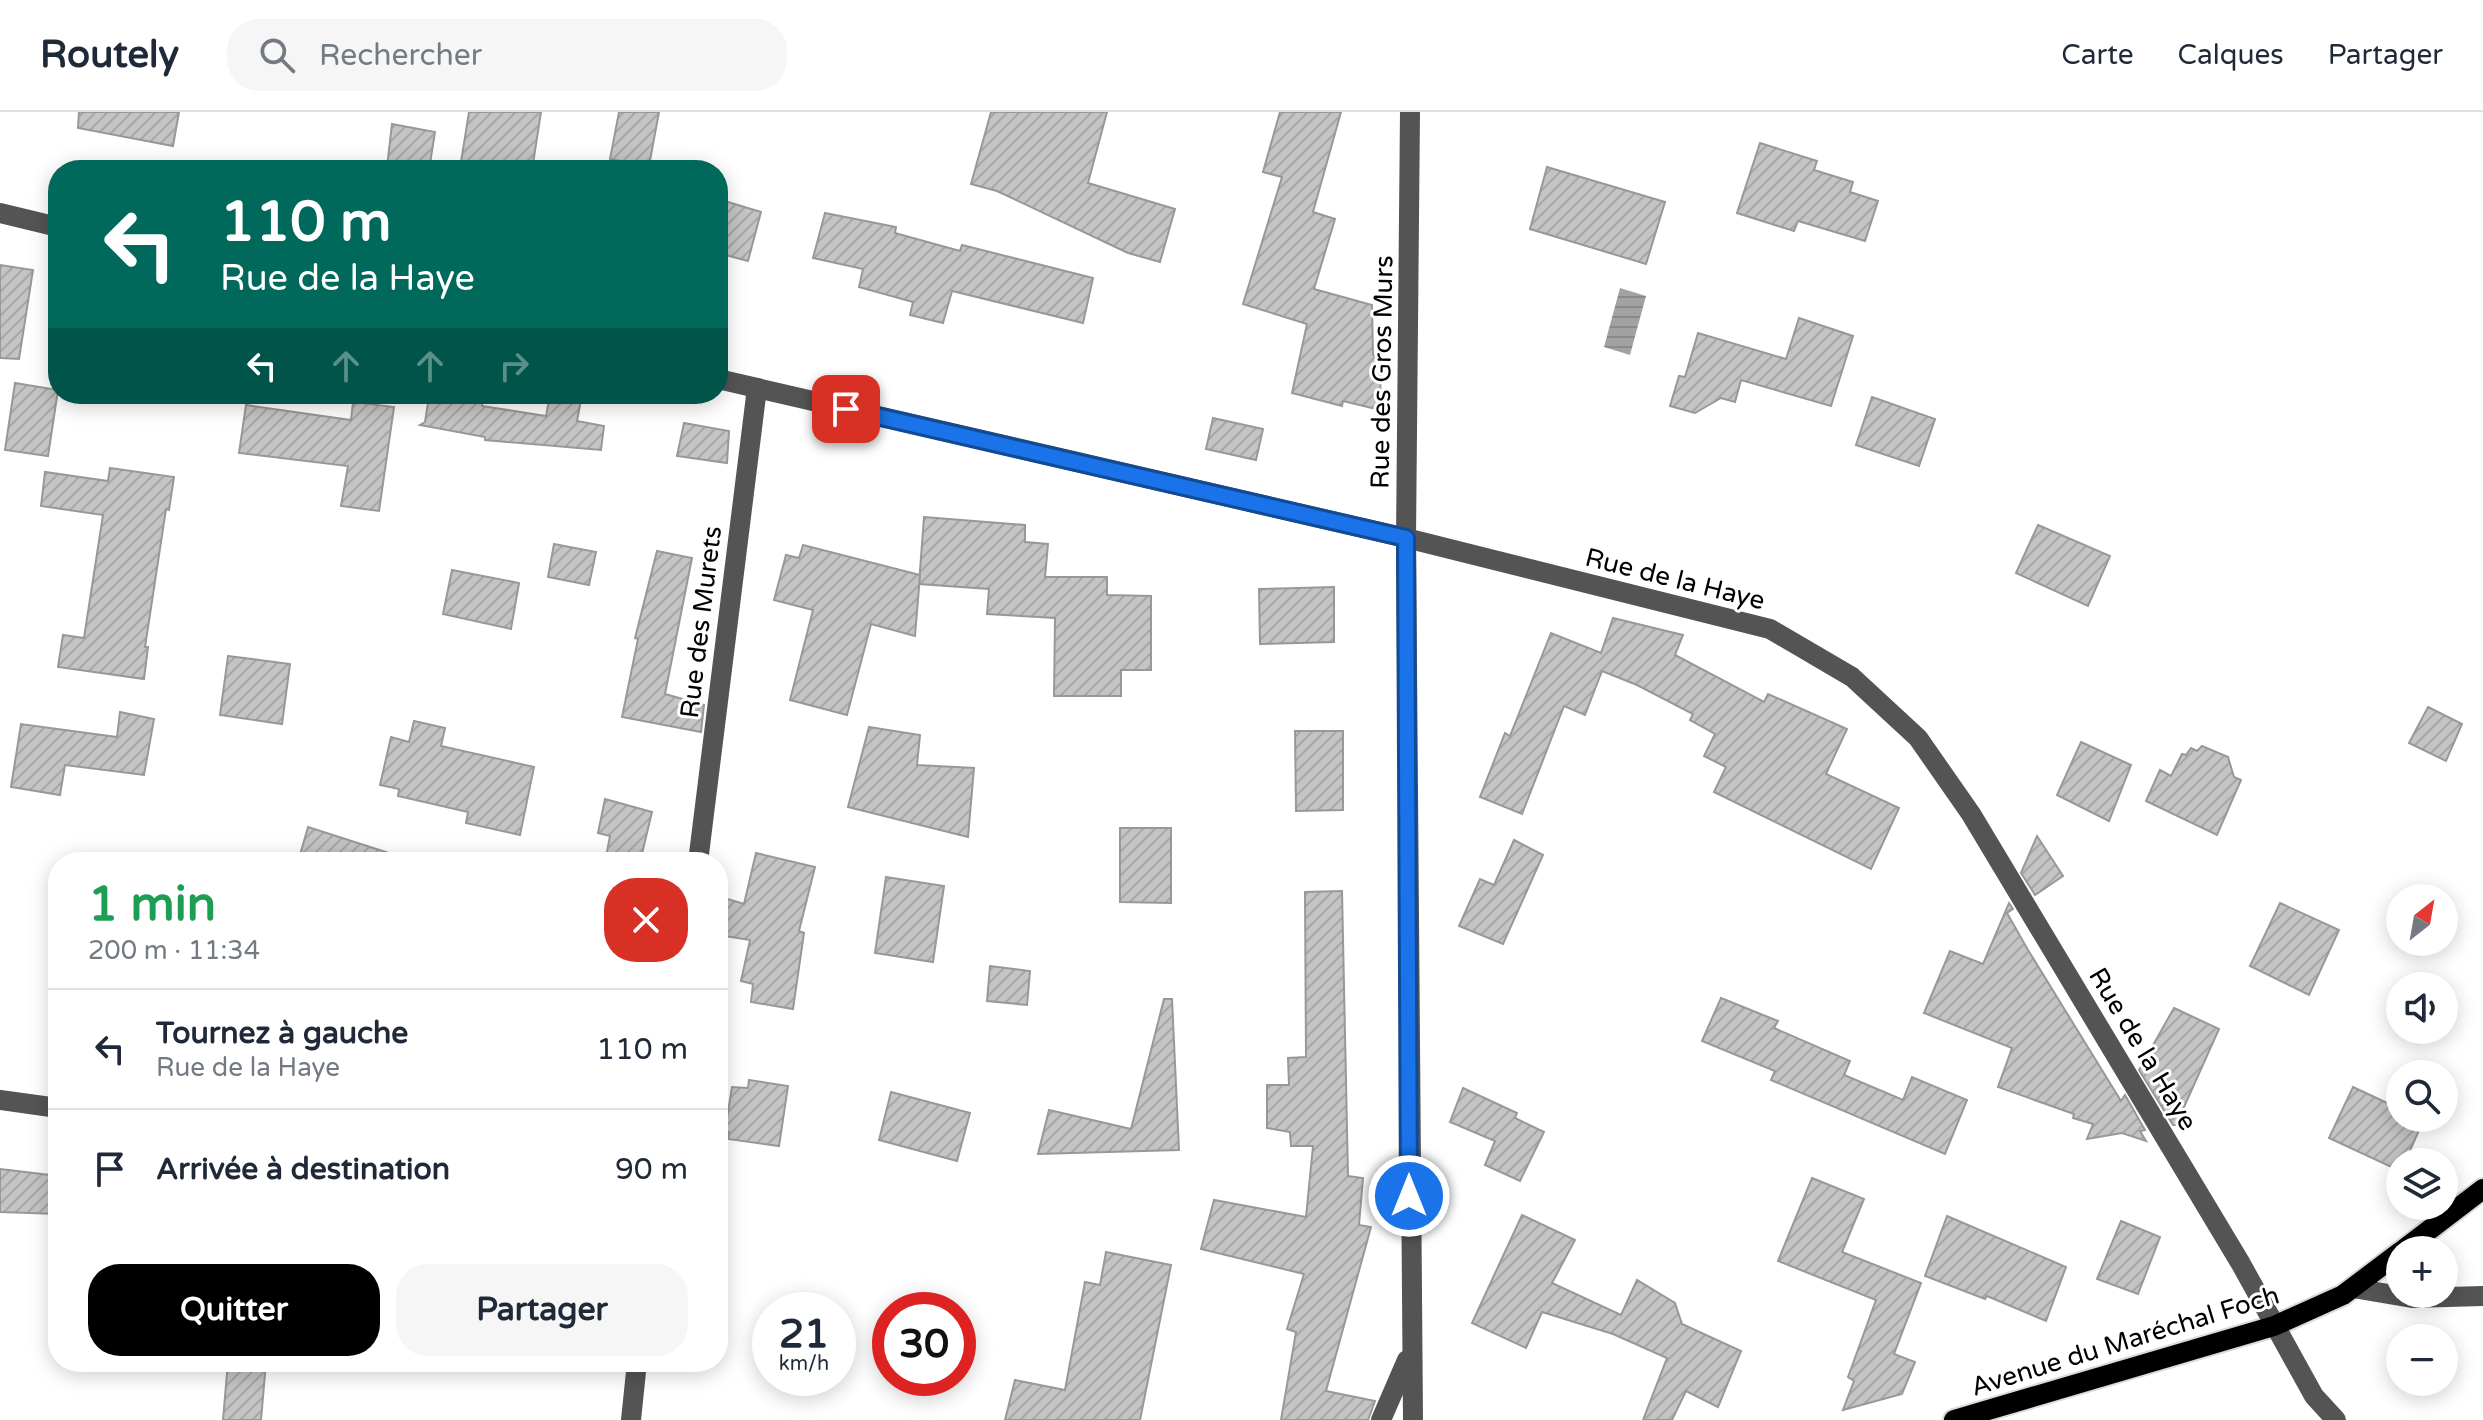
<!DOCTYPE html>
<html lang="fr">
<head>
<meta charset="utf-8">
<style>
	:root { --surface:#fff; --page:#f6f6f7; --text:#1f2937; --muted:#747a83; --line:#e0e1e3; --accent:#000 }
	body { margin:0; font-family:"Varela Round",sans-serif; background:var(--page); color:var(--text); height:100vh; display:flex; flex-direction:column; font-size:30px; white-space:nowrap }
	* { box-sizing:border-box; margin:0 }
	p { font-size:26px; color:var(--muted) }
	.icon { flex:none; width:44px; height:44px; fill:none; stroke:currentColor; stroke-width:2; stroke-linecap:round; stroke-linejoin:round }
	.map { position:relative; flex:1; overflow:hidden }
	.panel { position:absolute; left:48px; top:740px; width:680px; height:520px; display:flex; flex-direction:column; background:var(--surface); border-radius:32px; box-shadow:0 4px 20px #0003 }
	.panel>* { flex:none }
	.banner { position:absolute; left:48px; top:48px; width:680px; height:244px; border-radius:32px; box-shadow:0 4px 20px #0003; background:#00695c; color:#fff; overflow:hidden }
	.needle { width:52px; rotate:31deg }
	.fabs { position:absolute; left:2386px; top:772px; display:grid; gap:16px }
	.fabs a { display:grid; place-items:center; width:72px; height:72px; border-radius:50%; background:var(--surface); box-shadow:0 4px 20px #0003; font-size:40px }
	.speed { position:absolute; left:752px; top:1180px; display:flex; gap:16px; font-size:40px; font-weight:700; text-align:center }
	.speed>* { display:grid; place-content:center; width:104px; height:104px; border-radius:50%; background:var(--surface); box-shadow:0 4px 20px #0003; line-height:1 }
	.speed small { font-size:20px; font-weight:400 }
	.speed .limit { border:12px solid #d22; background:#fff; color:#111 }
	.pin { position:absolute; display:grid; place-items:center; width:68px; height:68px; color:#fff; margin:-34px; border-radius:16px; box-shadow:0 4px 12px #0006 }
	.me { position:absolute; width:88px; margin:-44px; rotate:0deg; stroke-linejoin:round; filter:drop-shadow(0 0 6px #0008) }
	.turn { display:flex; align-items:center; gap:28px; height:168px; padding:0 40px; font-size:36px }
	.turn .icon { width:104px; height:104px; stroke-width:2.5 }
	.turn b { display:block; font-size:56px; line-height:68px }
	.lanes { display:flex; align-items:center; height:76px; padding:0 40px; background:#0003; justify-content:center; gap:40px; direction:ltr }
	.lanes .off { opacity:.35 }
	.round { display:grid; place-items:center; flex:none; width:84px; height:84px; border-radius:32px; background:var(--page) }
	.summary { display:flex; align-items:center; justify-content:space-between; height:136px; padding:0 40px }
	h1 { font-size:48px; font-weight:700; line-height:60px; color:#1e9e55 }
	.primary-button { display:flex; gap:16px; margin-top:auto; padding:16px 40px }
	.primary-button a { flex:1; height:92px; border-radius:32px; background:var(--accent); color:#fff; font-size:32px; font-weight:700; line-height:92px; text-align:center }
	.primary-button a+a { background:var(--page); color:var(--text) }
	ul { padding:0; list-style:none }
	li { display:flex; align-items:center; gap:24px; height:120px; padding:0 40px; border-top:2px solid var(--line) }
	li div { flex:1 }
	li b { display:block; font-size:30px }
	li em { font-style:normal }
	header { display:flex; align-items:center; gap:48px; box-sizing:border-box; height:112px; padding:0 40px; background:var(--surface); border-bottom:2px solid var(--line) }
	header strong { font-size:38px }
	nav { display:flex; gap:44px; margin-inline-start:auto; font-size:28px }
	.search { width:560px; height:72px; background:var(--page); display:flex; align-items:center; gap:20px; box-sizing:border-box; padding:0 28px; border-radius:32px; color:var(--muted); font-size:30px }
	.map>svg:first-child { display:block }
</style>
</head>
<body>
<header>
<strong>Routely</strong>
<div class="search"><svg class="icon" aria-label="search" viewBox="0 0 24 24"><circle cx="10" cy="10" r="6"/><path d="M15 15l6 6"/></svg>Rechercher</div>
<nav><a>Carte</a><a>Calques</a><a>Partager</a></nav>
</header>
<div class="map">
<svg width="2483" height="1308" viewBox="0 0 2483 1308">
	<defs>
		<pattern id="water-rules" width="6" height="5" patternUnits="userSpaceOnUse" patternTransform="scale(2)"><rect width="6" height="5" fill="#a2a2a2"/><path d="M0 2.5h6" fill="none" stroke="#8a8a8a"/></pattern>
		<pattern id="building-hatch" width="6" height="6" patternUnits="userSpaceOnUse" patternTransform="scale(2)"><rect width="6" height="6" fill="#c4c4c4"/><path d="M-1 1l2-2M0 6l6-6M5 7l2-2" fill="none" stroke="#a7a7a7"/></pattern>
	</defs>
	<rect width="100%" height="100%" fill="#fff"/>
	<!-- water -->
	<polygon fill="url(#water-rules)" points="1620,176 1646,184 1630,243 1604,235"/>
	<!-- building -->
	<g fill="url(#building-hatch)" stroke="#989898" stroke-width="2">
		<polygon points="79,0 179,0 173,34 78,16"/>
		<polygon points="469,0 541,0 532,58 515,58 461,50"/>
		<polygon points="619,0 659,0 649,54 610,47"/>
		<polygon points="991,0 1107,0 1088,71 1175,97 1160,150 1128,141 997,79 971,72"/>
		<polygon points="1280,0 1341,0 1313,100 1335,107 1314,177 1372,193 1373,243 1381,245 1380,298 1343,289 1342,294 1292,281 1307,212 1243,192 1282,65 1263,60"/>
		<polygon points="392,12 435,20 429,58 387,55"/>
		<polygon points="1760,31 1817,49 1814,58 1853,70 1850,80 1878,89 1865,129 1798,109 1794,119 1737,101"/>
		<polygon points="1547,55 1665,90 1646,152 1530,117"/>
		<polygon points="718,87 761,100 748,149 718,141"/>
		<polygon points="825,101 896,115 895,121 960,139 962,133 1093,166 1083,211 952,179 943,211 910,203 913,190 859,175 863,157 813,146"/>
		<polygon points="0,153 33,158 19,247 0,246"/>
		<polygon points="1799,206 1853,224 1831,294 1741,268 1735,290 1721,286 1695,301 1670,294 1679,264 1685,265 1698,221 1786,247"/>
		<polygon points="15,271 58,278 48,344 5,338"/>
		<polygon points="465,282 483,282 482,294 546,304 550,283 581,288 577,309 604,314 601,338 485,328 485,325 420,313 425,310 429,285 454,289"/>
		<polygon points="1872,285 1935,307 1919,354 1856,333"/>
		<polygon points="353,290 394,295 379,399 341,394 348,354 239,341 246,293 351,308"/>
		<polygon points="1213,306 1263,317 1256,348 1206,337"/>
		<polygon points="684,311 729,319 727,351 677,344"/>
		<polygon points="110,356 174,365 169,398 166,397 145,535 148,535 144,567 58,555 63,523 84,526 103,403 41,394 45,360 108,369"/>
		<polygon points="924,405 1025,413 1025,430 1048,432 1045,465 1107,465 1107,483 1151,484 1151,558 1121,558 1121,584 1054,584 1055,506 987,502 989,477 919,472"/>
		<polygon points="2038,413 2110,444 2088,494 2016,461"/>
		<polygon points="554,432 596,440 589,473 548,465"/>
		<polygon points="803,433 920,463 915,524 871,512 847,603 790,588 813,498 774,488 786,443 799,446"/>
		<polygon points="657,439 692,446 665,582 704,593 701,620 622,605 638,527 635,526"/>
		<polygon points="452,458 519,471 511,517 443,502"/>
		<polygon points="1334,475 1334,530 1260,532 1259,477"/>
		<polygon points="1613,506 1683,523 1675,543 1764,590 1768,582 1847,617 1826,662 1899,696 1871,757 1714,680 1726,655 1704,644 1715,622 1690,608 1693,602 1637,573 1602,559 1585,603 1564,594 1522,702 1480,685 1505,621 1510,624 1551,521 1601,541"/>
		<polygon points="228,544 290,552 282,612 220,603"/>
		<polygon points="2428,595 2462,612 2446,649 2409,631"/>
		<polygon points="120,600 154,607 144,663 65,653 60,683 11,675 21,612 117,625"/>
		<polygon points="414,609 445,616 441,634 534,655 520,723 466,711 468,700 398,684 399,677 380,673 391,625 409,630"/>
		<polygon points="869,615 920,623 917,653 974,656 968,725 848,695"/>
		<polygon points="1295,619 1343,619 1343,698 1296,699"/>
		<polygon points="2081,630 2131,653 2109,709 2057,683"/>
		<polygon points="2202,634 2228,645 2234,665 2241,668 2217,723 2146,689 2160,658 2171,664 2182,642 2186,643 2191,636 2197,639"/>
		<polygon points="605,687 652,700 640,750 605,750 610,724 598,721"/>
		<polygon points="308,715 395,743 394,750 298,750"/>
		<polygon points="1120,716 1171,716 1171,791 1120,790"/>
		<polygon points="2037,724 2063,764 2035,783 2021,761"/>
		<polygon points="1514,728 1543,743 1503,832 1459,814 1480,767 1494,773"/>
		<polygon points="756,741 815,755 799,819 804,821 793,897 751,890 753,872 741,869 750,828 718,823 718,784 744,792"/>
		<polygon points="886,765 944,774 933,850 875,841"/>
		<polygon points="1342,779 1348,1064 1363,1066 1359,1113 1371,1115 1326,1279 1375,1289 1368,1308 1281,1308 1296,1220 1287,1217 1304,1162 1201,1137 1214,1088 1306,1105 1313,1034 1291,1034 1290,1020 1267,1016 1267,973 1289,973 1288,946 1306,945 1305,780"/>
		<polygon points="2009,791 2013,797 2007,801 2028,838 2121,989 2125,983 2145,1018 2140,1019 2146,1029 2122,1021 2087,1027 2093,1012 2073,1006 2074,1002 1998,975 2012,936 1924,901 1950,839 1983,852"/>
		<polygon points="2280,791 2339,818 2309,883 2250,854"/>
		<polygon points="990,854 1030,859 1027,893 987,889"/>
		<polygon points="1721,886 1778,909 1774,916 1850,949 1844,963 1903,988 1912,965 1967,988 1945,1042 1771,968 1775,959 1702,929"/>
		<polygon points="1164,887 1172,887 1179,1038 1038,1042 1049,998 1131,1017"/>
		<polygon points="2174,896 2219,917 2176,1013 2173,1013 2139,958"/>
		<polygon points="749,968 788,974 779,1034 728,1027 729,1020 725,1019 732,975 748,976"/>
		<polygon points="2353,975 2400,997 2400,1006 2424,1007 2405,1050 2400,1050 2400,1059 2329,1026"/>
		<polygon points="1463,976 1517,1001 1515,1006 1544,1020 1520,1069 1485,1053 1495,1029 1450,1010"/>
		<polygon points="891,980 970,1001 957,1049 879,1028"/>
		<polygon points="0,1057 58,1064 58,1102 0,1100"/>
		<polygon points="1812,1066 1864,1087 1842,1140 1921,1171 1894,1242 1915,1250 1902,1282 1843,1298 1854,1269 1848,1265 1876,1188 1778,1149"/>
		<polygon points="1522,1103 1575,1128 1552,1171 1621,1203 1637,1168 1675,1191 1682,1212 1741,1239 1718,1295 1686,1279 1672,1308 1643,1308 1667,1246 1613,1222 1542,1200 1526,1236 1472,1211"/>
		<polygon points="1947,1104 2066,1155 2046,1209 1987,1184 1985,1187 1925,1164"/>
		<polygon points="2121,1109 2160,1125 2138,1182 2097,1167"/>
		<polygon points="1106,1140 1171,1153 1140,1308 1005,1308 1015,1268 1065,1278 1085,1170 1100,1173"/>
		<polygon points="228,1250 266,1250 261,1308 223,1308"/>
	</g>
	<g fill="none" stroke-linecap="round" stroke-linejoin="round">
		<defs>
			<g id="major">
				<polyline points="2403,1138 2483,1077"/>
				<polyline points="1954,1308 2274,1214 2343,1183 2400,1140"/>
			</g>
		</defs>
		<!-- major casing -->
		<use href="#major" stroke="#dbdbdb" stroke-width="24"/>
		<!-- minor -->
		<g stroke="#545454" stroke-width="20">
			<polyline points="1410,0 1406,426 1413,1308"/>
			<polyline points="0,101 58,115"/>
			<polyline points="718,267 1406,426 1770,517 1852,565 1918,626 1971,702 2241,1152 2314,1284 2336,1308"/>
			<polyline points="698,750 757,276"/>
			<polyline points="0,988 58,996"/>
			<polyline points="2353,1176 2412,1186 2483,1184"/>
			<polyline points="631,1308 637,1250"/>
			<polyline points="1381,1308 1407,1248"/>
		</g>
		<!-- major -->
		<use href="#major" stroke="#000" stroke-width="20"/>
	</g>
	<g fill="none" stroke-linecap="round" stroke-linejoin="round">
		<defs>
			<polyline id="route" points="846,297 1406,426 1409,1084"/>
		</defs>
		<!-- route casing -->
		<use href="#route" stroke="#114b97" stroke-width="20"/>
		<!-- route -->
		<use href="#route" stroke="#1a73e8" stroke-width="14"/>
	</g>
	<g text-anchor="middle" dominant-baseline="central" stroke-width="6" stroke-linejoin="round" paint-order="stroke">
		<!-- street labels -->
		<g font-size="26" fill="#000" stroke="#fff">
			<text transform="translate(1382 260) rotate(-89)">Rue des Gros Murs</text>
			<text transform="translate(1675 467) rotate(14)">Rue de la Haye</text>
			<text transform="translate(701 510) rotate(-83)">Rue des Murets</text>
			<text transform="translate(2143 937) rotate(59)">Rue de la Haye</text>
			<text transform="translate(2125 1229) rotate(-17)">Avenue du Maréchal Foch</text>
		</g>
	</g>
</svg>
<div class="fabs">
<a><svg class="needle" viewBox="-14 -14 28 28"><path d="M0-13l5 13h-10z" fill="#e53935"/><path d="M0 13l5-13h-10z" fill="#747a83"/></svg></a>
<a><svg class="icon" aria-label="sound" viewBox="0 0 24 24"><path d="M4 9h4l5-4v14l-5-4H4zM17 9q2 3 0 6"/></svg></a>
<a><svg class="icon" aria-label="search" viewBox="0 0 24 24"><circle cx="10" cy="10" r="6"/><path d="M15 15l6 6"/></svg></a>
<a><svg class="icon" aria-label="layers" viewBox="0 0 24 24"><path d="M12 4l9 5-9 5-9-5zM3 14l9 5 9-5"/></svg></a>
<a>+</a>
<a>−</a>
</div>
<div class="speed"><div>21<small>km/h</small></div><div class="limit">30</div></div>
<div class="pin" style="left:846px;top:297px;background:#d93025"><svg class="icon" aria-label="arrive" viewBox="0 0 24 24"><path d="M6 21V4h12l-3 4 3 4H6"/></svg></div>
<svg class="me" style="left:1409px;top:1084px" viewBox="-20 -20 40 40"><circle r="17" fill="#1a73e8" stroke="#fff" stroke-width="3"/><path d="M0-11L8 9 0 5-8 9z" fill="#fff"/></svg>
<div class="banner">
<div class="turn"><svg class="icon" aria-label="left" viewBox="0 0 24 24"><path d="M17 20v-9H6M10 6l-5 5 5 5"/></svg><div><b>110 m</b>Rue de la Haye</div></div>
<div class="lanes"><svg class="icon" aria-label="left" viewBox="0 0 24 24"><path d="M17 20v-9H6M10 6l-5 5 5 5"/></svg><svg class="icon off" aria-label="ahead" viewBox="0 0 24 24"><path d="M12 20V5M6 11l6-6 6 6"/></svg><svg class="icon off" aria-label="ahead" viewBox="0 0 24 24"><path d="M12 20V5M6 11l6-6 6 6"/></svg><svg class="icon off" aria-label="right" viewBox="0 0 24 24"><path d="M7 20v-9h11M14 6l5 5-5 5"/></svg></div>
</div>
<section class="panel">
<div class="summary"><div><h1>1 min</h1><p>200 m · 11:34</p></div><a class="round" style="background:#d93025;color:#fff"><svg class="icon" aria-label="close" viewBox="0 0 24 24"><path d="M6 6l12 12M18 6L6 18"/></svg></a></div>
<ul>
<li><svg class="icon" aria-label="left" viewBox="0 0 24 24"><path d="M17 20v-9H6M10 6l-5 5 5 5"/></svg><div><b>Tournez à gauche</b><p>Rue de la Haye</p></div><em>110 m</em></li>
<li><svg class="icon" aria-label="arrive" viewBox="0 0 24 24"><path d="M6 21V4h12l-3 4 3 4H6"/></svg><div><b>Arrivée à destination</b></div><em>90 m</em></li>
</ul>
<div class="primary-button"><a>Quitter</a><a>Partager</a></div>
</section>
</div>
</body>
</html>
